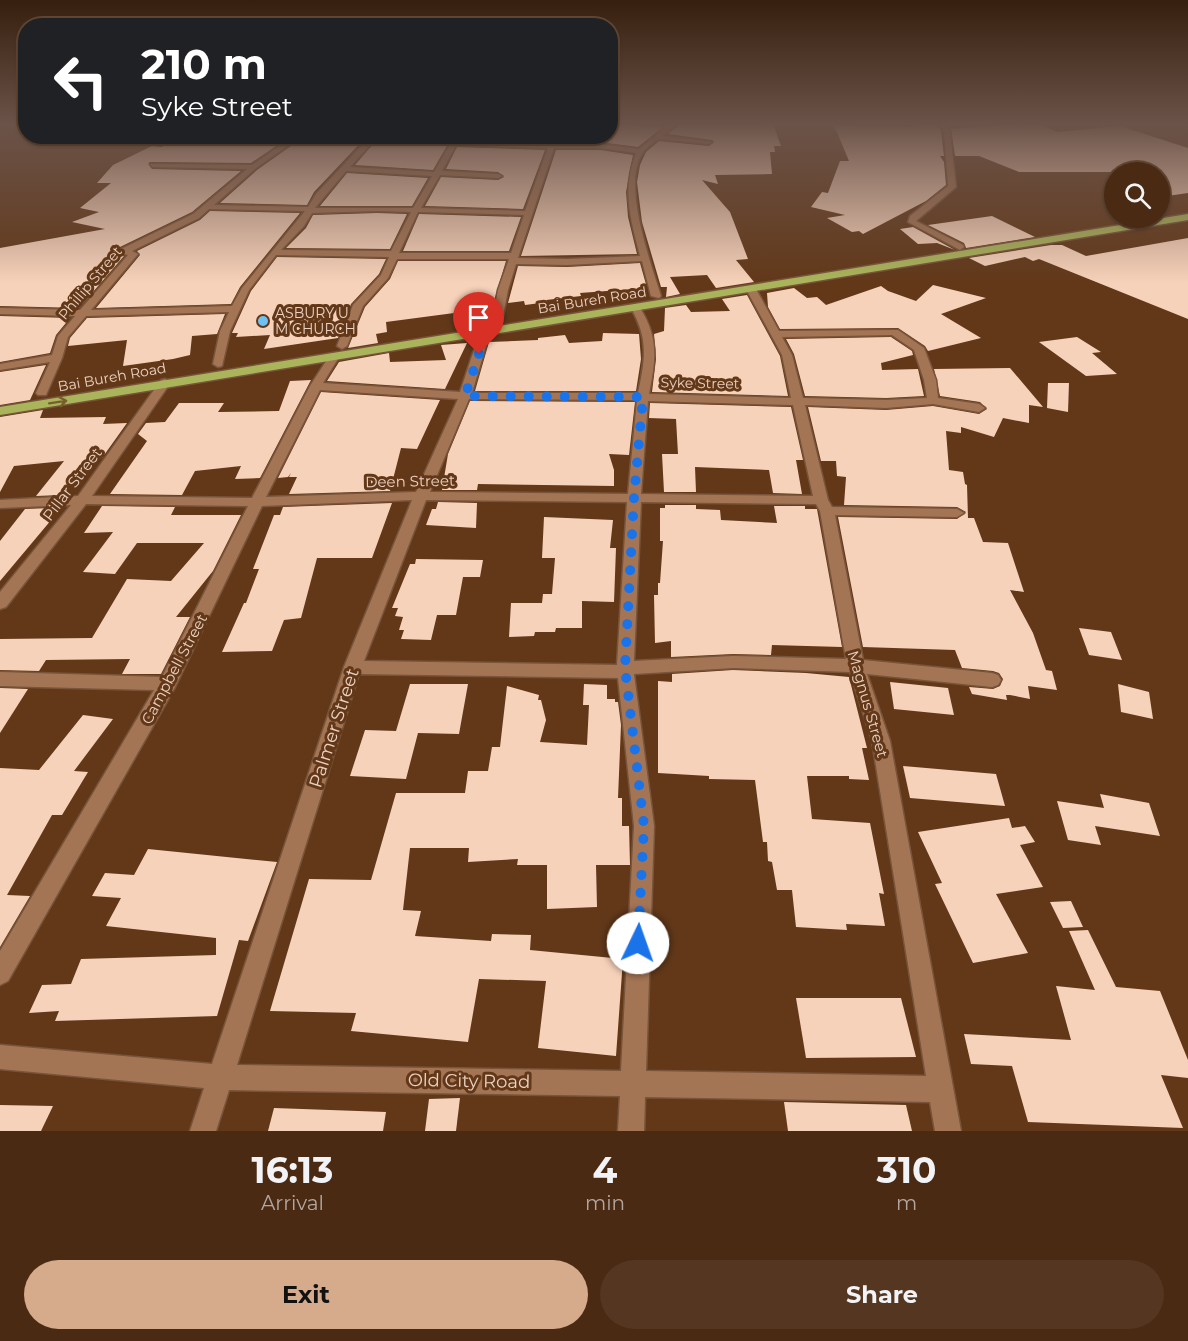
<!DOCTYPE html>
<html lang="en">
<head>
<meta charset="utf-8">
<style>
	:root { --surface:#4a2a13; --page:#543621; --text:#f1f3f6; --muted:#b2a7a0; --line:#614633; --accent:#d6ab8b }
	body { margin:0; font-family:Montserrat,sans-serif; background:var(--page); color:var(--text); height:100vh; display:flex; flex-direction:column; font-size:22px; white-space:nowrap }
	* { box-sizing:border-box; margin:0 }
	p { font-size:20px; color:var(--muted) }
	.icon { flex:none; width:33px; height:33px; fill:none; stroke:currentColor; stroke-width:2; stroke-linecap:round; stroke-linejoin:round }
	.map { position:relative; height:1131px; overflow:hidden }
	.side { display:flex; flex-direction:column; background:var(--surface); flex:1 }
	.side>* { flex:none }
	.top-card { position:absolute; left:18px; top:18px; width:600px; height:126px; border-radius:24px; box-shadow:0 2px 4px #0004,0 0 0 2px var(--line); background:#202124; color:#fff; overflow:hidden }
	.buttons { position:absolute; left:1104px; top:162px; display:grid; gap:12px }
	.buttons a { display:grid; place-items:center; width:66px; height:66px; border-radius:50%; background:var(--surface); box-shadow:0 2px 4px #0004,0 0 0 2px var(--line); font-size:30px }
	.pin { position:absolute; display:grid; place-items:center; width:51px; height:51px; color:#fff; margin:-62px -26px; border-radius:50% 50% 50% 0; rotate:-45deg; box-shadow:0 0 6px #0007 }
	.pin .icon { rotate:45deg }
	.me { position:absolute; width:66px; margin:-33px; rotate:3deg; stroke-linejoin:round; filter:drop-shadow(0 0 4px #0008) }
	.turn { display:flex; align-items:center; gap:21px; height:126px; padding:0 24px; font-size:27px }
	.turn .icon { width:78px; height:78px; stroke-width:2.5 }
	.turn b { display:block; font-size:42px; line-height:51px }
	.eta { display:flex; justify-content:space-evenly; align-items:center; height:102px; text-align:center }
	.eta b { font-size:36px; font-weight:700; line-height:42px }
	.primary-button { display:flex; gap:12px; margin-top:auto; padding:12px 24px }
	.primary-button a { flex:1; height:69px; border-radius:36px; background:var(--accent); color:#111; font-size:24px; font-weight:700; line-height:69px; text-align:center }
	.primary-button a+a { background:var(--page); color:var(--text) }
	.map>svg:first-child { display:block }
</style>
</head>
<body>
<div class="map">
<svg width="1188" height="1131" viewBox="0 0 1188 1131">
	<rect width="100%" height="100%" fill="#623819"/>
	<!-- building -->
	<g fill="#f7d2ba">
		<polygon points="610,124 663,127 638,147 599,142 594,144 559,143 561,136 610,136"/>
		<polygon points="681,124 773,124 781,146 774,146 775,152 770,152 772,174 715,175 718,184 702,180 730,212 748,259 736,260 754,282 716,288 707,275 670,277 680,294 666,297 667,287 661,287 642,222 637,182 640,165 646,152 659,141 709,146 714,142 712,140 668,134"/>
		<polygon points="912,124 935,124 941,130 944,156 940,156 944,162 946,185 926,201 863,234 859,231 852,232 827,218 845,215 811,207 822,192 828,193 840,161 849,161 834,125 913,127"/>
		<polygon points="1014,124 1040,124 1057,132 1120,126 1188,148 1188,193 1160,197 1160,172 1019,172 979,156 955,156 951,129"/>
		<polygon points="180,136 279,136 285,140 251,163 149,162 152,169 241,171 192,212 120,247 119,254 124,256 79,308 0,306 0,248 105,229 72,222 99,212 80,208 111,183 97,183 113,165 152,146 161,147 180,140"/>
		<polygon points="299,136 367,136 314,192 307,205 220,203 257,170 298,141"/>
		<polygon points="380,136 419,137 452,137 433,170 355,165"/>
		<polygon points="463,136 550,136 548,142 462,139"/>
		<polygon points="457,147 545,150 523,209 425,206 441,177 498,180 504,177 498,172 446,169"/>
		<polygon points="556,150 601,150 633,155 626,192 628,217 637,254 521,256"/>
		<polygon points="347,173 428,178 412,206 320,206"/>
		<polygon points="210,211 300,213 240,287 231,304 96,308 140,255 137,251 200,220"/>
		<polygon points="377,213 407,214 390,249 286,248 306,228 313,215"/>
		<polygon points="419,214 521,217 509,251 403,251"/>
		<polygon points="992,216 1035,237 966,248 964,243 928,225"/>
		<polygon points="913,227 955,250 937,243 918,244 900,229"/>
		<polygon points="1188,238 1188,319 1039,259 1033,261 1025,257 985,266 969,258 1051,245 1062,245 1086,256"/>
		<polygon points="277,257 386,259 379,274 351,304 338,338 264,349 270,335 236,337 238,333 232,333 251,291"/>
		<polygon points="398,261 506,261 492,308 386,322 387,332 376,334 378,343 348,348 365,307 390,279"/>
		<polygon points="640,263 647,288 580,293 581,296 546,300 548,302 525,305 524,301 508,303 518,266 567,267"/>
		<polygon points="933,285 986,298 941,314 981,338 928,351 925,346 898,328 780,329 768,307 767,293 794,288 807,298 817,297 826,305 881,286 888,291 916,301"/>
		<polygon points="747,295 780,356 788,396 652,392 656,359 654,334 664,331 665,308 686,305 691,312 730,311 722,299"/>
		<polygon points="225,314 217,334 192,336 190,355 173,359 123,366 127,340 68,346 70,338 87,318"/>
		<polygon points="0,316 70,318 56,335 50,353 0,362"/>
		<polygon points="603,333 639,334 641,359 636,391 475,391 489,342 538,340 538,338 565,335 569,343 602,341"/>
		<polygon points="891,337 912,351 913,355 881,363 882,370 918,369 924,396 886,398 805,396 794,354 786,339"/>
		<polygon points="1077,337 1101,352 1092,353 1117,374 1086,376 1039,342"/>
		<polygon points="467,343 445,389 327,381 339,362 389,353 390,362 446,360 441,345"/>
		<polygon points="46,365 30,400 0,405 0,372"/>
		<polygon points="1010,368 1043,407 1029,405 1029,423 1003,418 994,437 961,427 961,433 946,431 949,470 963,472 965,484 967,485 968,518 974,518 983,542 1008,543 1024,592 1010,590 1033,633 1046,670 1052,671 1057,690 1028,686 1030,699 1010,695 1006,695 1007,700 972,694 969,687 993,689 1000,686 1003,679 999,673 993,671 962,668 955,650 863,647 838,517 957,519 966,512 957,507 844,505 846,477 837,476 836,461 821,461 808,407 886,410 933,406 979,414 987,409 980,402 940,396 934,369"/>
		<polygon points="311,380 260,478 235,479 241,466 195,471 182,495 110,494 147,441 138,434 146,423 165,422 179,403 224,403 218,412 279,411 290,381"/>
		<polygon points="1048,383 1069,383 1068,412 1047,408"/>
		<polygon points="321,392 440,400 417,449 401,448 390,491 289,494 297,477 289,477 291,473 288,477 278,478"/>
		<polygon points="470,401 635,402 629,455 609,454 614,470 614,486 478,484 477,490 442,490 448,454"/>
		<polygon points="650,403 791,407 803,460 796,460 802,494 773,493 769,470 695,467 696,492 664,492 662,454 678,454 676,419 649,418"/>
		<polygon points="43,410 40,418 106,417 103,424 127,423 102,458 88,459 61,495 36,496 64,461 14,466 0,492 0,417"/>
		<polygon points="438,502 477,503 476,528 426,525 432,509 436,509"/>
		<polygon points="392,503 372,558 317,558 301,618 284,620 272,651 222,652 244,603 246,603 259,569 253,569 274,515 280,515 283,507"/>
		<polygon points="665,505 696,505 696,509 720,510 721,520 777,523 774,506 805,506 805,509 817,509 842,647 772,645 771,655 733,654 671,657 671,641 655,643 654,595 658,595 658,583 660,583 663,541 660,541 660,508 665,508"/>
		<polygon points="102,506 175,507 171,515 241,515 213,571 176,617 190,617 161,674 122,674 130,659 46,660 39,671 0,670 0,639 92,638 127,579 171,581 204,543 137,543 115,574 83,572 113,532 84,533"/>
		<polygon points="51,508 43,519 52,519 0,581 0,541 25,509"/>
		<polygon points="544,517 613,520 610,548 616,548 614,602 582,601 582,628 556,628 555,632 535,632 534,636 509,637 511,603 542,603 543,594 552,594 555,558 542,558"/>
		<polygon points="416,559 483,560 480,577 463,577 456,615 437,615 431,640 401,639 404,630 399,630 403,617 395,616 398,608 392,608 410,564 415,564"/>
		<polygon points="1079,628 1111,632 1122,660 1089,655"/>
		<polygon points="733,670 806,673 849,677 867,748 862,748 869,780 849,779 849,776 807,776 812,819 870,823 884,894 879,893 885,926 846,924 847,930 796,927 792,890 777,890 772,862 768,861 767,842 763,842 755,780 709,779 709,776 658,773 658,681 672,682 672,674"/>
		<polygon points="890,682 948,688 954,715 894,709"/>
		<polygon points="410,684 468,684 459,734 418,733 406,779 350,776 365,730 396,731"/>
		<polygon points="584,684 607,685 607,699 615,699 615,702 618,702 621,725 618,798 622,798 622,826 629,826 630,865 596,865 597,907 547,909 547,865 517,865 518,859 468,862 469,848 410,848 403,910 421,911 415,936 491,941 492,934 531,935 530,950 623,959 616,1056 538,1048 546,981 479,979 468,1042 351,1031 356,1013 270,1011 309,879 371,880 396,793 465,793 468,771 488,771 492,747 500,747 507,686 539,695 538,700 541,700 546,720 540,742 587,745 589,705 583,705"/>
		<polygon points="1118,684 1149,692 1153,719 1121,712"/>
		<polygon points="0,688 28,689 0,733"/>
		<polygon points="83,715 113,719 74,771 88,772 62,815 52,815 7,895 30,896 0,947 0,768 39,770"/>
		<polygon points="903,766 996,774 1005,806 910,798"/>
		<polygon points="1100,794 1149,803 1160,836 1095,826 1101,845 1068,840 1057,801 1104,808"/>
		<polygon points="1009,818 1012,828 1025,826 1035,842 1020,845 1043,887 996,894 1028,953 973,963 935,884 942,883 918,832"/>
		<polygon points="148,849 277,862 248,941 239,940 217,1016 55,1021 59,1011 29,1013 42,985 71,984 81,959 216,955 216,938 106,926 121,898 92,896 105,873 134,875"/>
		<polygon points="1071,901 1083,927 1063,928 1050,902"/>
		<polygon points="1088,930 1116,987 1160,991 1188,1060 1188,1078 1161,1075 1183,1128 1028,1122 1012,1066 971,1064 964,1034 1071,1040 1056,986 1095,990 1069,931"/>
		<polygon points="796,998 901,998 916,1057 806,1058"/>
		<polygon points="460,1098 456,1131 425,1131 429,1099"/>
		<polygon points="784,1102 906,1105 912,1131 788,1131"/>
		<polygon points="0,1105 53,1106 41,1131 0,1131"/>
		<polygon points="274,1108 386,1112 383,1131 268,1131"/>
	</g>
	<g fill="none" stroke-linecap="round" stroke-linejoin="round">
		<defs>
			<g id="minor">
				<path d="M670 124H677L662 136 712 142 709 144 658 139C654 143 647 147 644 151 620 181 651 263 661 296L659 298 651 296 642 261 567 265 516 264 508 290 502 321 497 324 492 321 498 290 509 259H397L388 278 363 306 347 346 342 349 337 346 353 305 381 275 389 257 276 255 249 290 230 331 222 366 218 367 213 364 220 331 229 312 86 316 68 337 62 358 46 395H38L36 393 50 362 0 370V364L52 355 58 336 75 316 0 314V308L80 310 128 255 121 253V249L193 214 247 169 152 167 150 164 252 165 290 139 281 136 297 137V139L256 168 214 205 308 207 316 194 371 136H378L350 167 434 172 455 136H461L458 141 549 144 553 136H559L556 145 595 146 599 144 639 149ZM456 145 548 148 525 211 421 208 440 175 498 178 502 176 498 174 442 171ZM554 148H601L636 153C622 191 630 217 640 256L567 259 518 258ZM346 171 432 176 413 208H315ZM209 209 305 211 242 288 232 306 91 310 138 254 132 251 199 218ZM377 211 411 212 391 251 281 250 304 226 312 213ZM418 212 524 215 511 253H399Z"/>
				<polygon points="940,124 946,124 950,132 956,187 916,221 963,245 964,247 960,250 908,222 910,216 948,186 944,132"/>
				<path d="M751 286 756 289 779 331 898 330 924 348 936 380 938 398 979 404 985 408 979 412 933 404 886 408 805 405 828 500 832 507 957 509 964 513 957 517 835 515 863 660 992 673 998 675 1001 680 998 685 992 687 867 674 890 741 961 1131H935L930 1102 645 1097 644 1131H618L620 1096 229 1090 216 1131H190L204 1088 0 1069V1045L212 1064 344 667 412 500 262 506 174 689 8 981 0 985V951L154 690 0 686V672L162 677 248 506 86 504 6 607 0 609V592L71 505 0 508V500L78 496 161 380 165 379 171 382 92 496 252 498 310 386 330 355 334 354 339 357 323 383 460 392 480 332 485 329 490 332 472 393H638C645 359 649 340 631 308L636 305 639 306C659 338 656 358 649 394L791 398 782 355 746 289ZM892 335 914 350 924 380 927 398 886 400 803 398 792 355 782 337ZM320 390 458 399 416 492 266 497ZM469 399 637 400 628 494 430 492ZM648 401 793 405 813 496 641 494ZM426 500 627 502 617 665 364 661ZM641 502 816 504 820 511 846 659 733 656 634 661ZM733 668 850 672 872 741 926 1076 646 1071 654 826 634 674ZM359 674 618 678 634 826 621 1071 237 1065Z"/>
			</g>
			<polygon id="highway" points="1188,214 1188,220 0,415 0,407"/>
		</defs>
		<!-- minor casing -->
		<use href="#minor" stroke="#77543a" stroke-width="3"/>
		<!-- highway casing -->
		<use href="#highway" stroke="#77543a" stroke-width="3"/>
		<!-- minor -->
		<use href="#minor" fill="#a47555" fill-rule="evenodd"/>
		<!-- highway -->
		<use href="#highway" fill="#aab55b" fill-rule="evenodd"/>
	</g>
	<!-- one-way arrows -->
	<defs><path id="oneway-shaft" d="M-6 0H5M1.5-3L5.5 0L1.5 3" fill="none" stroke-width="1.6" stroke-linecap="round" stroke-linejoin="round" transform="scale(1.5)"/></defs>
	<use stroke="#785e2d" href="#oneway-shaft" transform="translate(58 402) rotate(-9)"/>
	<!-- sky -->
	<linearGradient id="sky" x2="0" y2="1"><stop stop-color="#361f0e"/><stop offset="0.44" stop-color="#6b5349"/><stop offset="1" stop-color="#6b5349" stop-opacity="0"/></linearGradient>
	<rect width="1188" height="283" fill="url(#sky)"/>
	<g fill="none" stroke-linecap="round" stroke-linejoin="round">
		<!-- route -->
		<polyline stroke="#1a73e8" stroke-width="10" stroke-dasharray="0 18" points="479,354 465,396 643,397 634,497 625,668 644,826 638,943"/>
	</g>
	<!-- markers -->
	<circle fill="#6dc2f3" stroke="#623819" stroke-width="2" cx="263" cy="321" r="6"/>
	<g text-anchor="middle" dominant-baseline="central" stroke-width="6" stroke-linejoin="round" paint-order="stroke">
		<!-- far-street labels -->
		<g font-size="14" fill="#ebd1c0" stroke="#623819">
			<text transform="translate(90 283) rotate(-50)">Phillip Street</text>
			<text transform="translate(592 300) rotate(-9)">Bai Bureh Road</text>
			<text transform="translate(112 377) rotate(-10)">Bai Bureh Road</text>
			<text transform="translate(700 383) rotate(1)">Syke Street</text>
		</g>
		<!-- far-poi labels -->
		<g font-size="14" fill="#ebd1c0" stroke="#623819" text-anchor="start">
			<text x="275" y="313">ASBURY U<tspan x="275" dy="16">M CHURCH</tspan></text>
		</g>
		<!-- street labels -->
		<g font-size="15" fill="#ebd1c0" stroke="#623819">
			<text transform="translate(410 481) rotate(-1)">Deen Street</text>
			<text transform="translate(72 484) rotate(-53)">Pillar Street</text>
			<text transform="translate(174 669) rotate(-62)">Campbell Street</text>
			<text transform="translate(868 704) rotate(74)">Magnus Street</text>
		</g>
		<!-- near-street labels -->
		<g font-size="18" fill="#ebd1c0" stroke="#623819">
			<text transform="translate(334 728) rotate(-72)">Palmer Street</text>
			<text transform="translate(469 1081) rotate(1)">Old City Road</text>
		</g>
	</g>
</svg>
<div class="buttons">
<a><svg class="icon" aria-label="search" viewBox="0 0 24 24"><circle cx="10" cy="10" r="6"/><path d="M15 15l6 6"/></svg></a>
</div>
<div class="pin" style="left:479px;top:354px;background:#d93025"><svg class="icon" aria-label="arrive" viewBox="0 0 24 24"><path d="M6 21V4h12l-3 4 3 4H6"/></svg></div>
<svg class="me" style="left:638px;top:943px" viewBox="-20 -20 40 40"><circle r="19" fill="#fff"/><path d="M0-13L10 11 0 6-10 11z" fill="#1a73e8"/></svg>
<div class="top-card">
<div class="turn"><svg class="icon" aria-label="left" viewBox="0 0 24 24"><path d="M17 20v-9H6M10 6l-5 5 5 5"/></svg><div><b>210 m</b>Syke Street</div></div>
</div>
</div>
<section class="side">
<div class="eta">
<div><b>16:13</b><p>Arrival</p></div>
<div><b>4</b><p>min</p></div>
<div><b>310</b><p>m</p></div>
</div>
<div class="primary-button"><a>Exit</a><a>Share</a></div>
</section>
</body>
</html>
